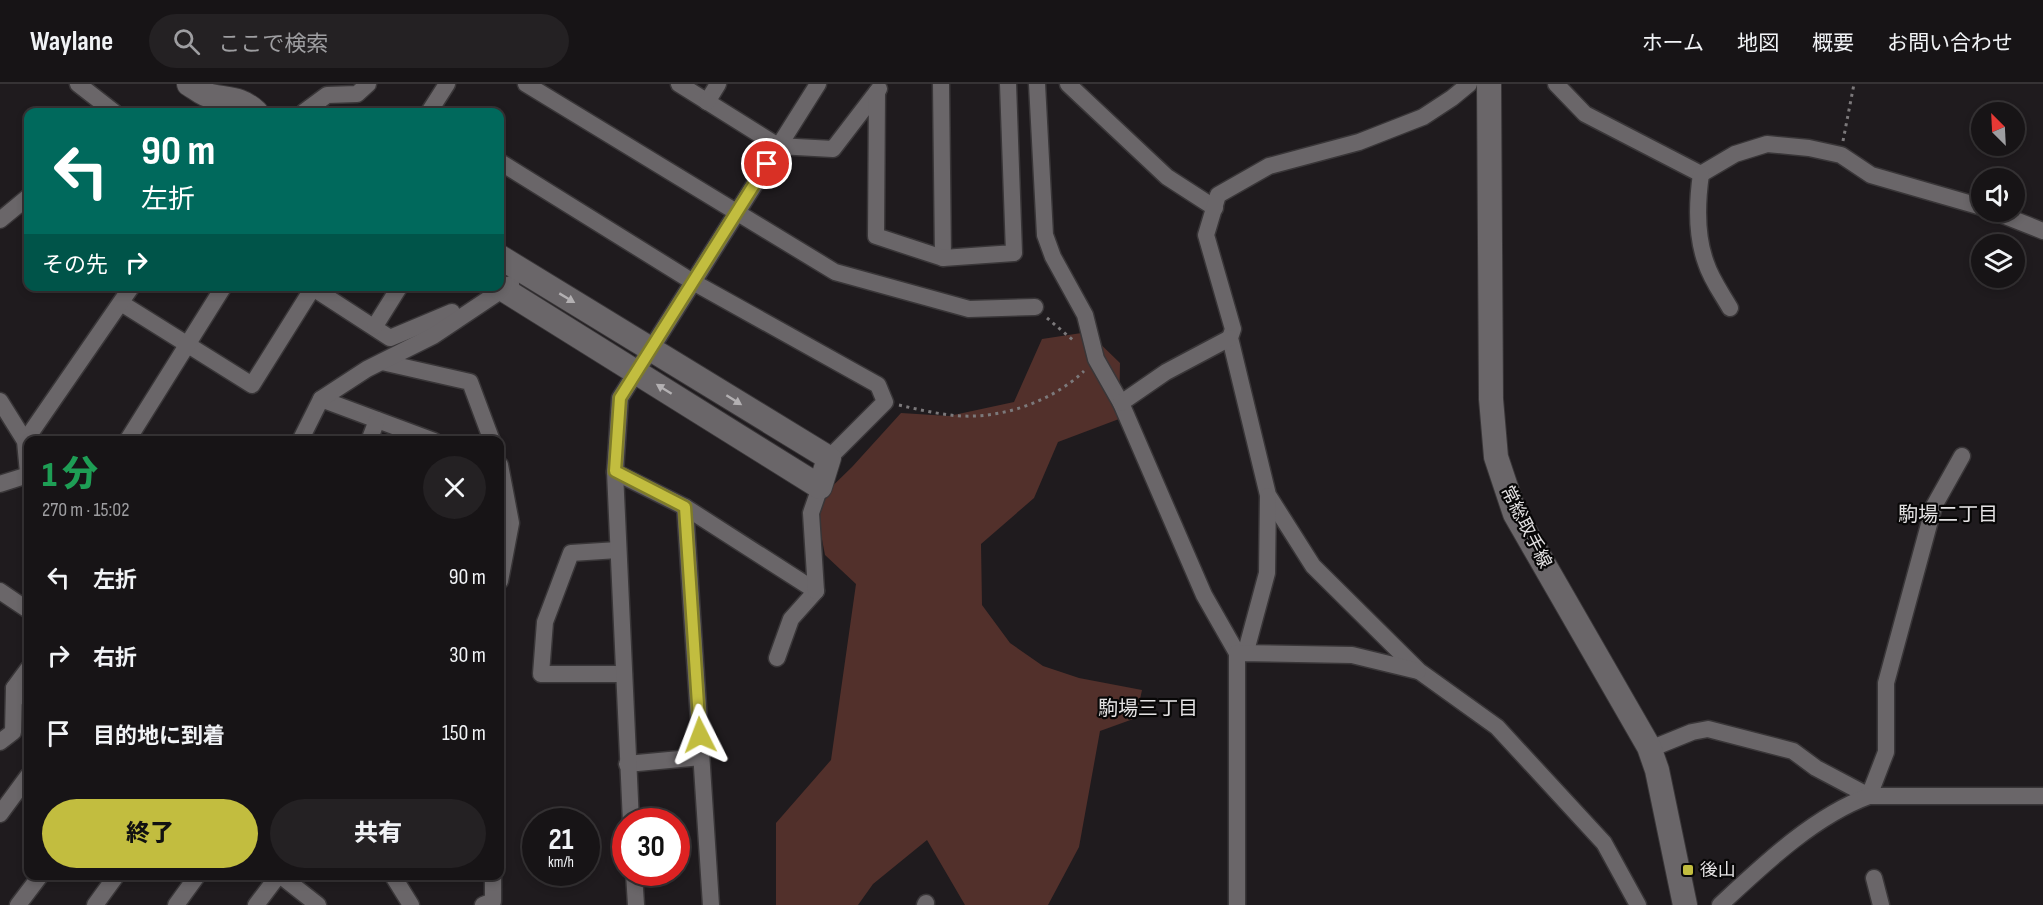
<!DOCTYPE html>
<html lang="ja">
<head>
<meta charset="utf-8">
<style>
	:root { --surface:#171416; --page:#242123; --text:#f1f3f6; --muted:#9e9ea1; --line:#363335; --accent:#c2bd3f }
	body { margin:0; font-family:"Sofia Sans Condensed","Noto Sans JP",sans-serif; background:var(--page); color:var(--text); height:100vh; display:flex; flex-direction:column; font-size:22px; white-space:nowrap }
	* { box-sizing:border-box; margin:0 }
	p { font-size:20px; color:var(--muted) }
	.icon { flex:none; width:33px; height:33px; fill:none; stroke:currentColor; stroke-width:2; stroke-linecap:round; stroke-linejoin:round }
	.map { position:relative; flex:1; overflow:hidden }
	.side { position:absolute; left:24px; top:352px; width:480px; height:444px; display:flex; flex-direction:column; background:var(--surface); border-radius:12px; box-shadow:0 3px 9px #0003,0 0 0 2px var(--line) }
	.side>* { flex:none }
	.hud { position:absolute; left:24px; top:24px; width:480px; height:183px; border-radius:12px; box-shadow:0 3px 9px #0003,0 0 0 2px var(--line); background:#00695c; color:#fff; overflow:hidden }
	.needle { width:39px; rotate:336deg }
	.buttons { position:absolute; left:1971px; top:18px; display:grid; gap:12px }
	.buttons a { display:grid; place-items:center; width:54px; height:54px; border-radius:50%; background:var(--surface); box-shadow:0 3px 9px #0003,0 0 0 2px var(--line); font-size:30px }
	.speed { position:absolute; left:522px; top:724px; display:flex; gap:12px; font-size:30px; font-weight:700; text-align:center }
	.speed>* { display:grid; place-content:center; width:78px; height:78px; border-radius:50%; background:var(--surface); box-shadow:0 3px 9px #0003,0 0 0 2px var(--line); line-height:1 }
	.speed small { font-size:15px; font-weight:400 }
	.speed .limit { border:9px solid #d22; background:#fff; color:#111 }
	.pin { position:absolute; display:grid; place-items:center; width:51px; height:51px; color:#fff; margin:-26px; border:3px solid #fff; border-radius:50%; box-shadow:0 2px 6px #0007 }
	.me { position:absolute; width:66px; margin:-33px; rotate:357deg; stroke-linejoin:round; filter:drop-shadow(0 0 4px #0008) }
	.turn { display:flex; align-items:center; gap:21px; height:126px; padding:0 18px; font-size:27px }
	.turn .icon { width:78px; height:78px; stroke-width:2.5 }
	.turn b { display:block; font-size:42px; line-height:51px }
	.then { display:flex; align-items:center; height:57px; padding:0 18px; background:#0003; gap:12px; font-size:22px }
	.round { display:grid; place-items:center; flex:none; width:63px; height:63px; border-radius:32px; background:var(--page) }
	.head { display:flex; align-items:center; justify-content:space-between; height:102px; padding:0 18px }
	h1 { font-size:36px; font-weight:800; line-height:45px; color:#1e9e55 }
	.cta { display:flex; gap:12px; margin-top:auto; padding:12px 18px }
	.cta a { flex:1; height:69px; border-radius:36px; background:var(--accent); color:#111; font-size:24px; font-weight:800; line-height:69px; text-align:center }
	.cta a+a { background:var(--page); color:var(--text) }
	ul { padding:0; list-style:none }
	li { display:flex; align-items:center; gap:18px; height:78px; padding:0 18px }
	li div { flex:1 }
	li b { display:block; font-size:22px }
	li em { font-style:normal }
	header { display:flex; align-items:center; gap:36px; box-sizing:border-box; height:84px; padding:0 30px; background:var(--surface); border-bottom:2px solid var(--line) }
	header strong { font-size:28px }
	nav { display:flex; gap:33px; margin-inline-start:auto; font-size:21px }
	.search { width:420px; height:54px; background:var(--page); display:flex; align-items:center; gap:15px; box-sizing:border-box; padding:0 21px; border-radius:33px; color:var(--muted); font-size:22px }
	.map>svg:first-child { display:block }
</style>
</head>
<body>
<header>
<strong>Waylane</strong>
<div class="search"><svg class="icon" aria-label="search" viewBox="0 0 24 24"><circle cx="10" cy="10" r="6"/><path d="M15 15l6 6"/></svg>ここで検索</div>
<nav><a>ホーム</a><a>地図</a><a>概要</a><a>お問い合わせ</a></nav>
</header>
<div class="map">
<svg width="2043" height="821" viewBox="0 0 2043 821">
	<rect width="100%" height="100%" fill="#1f1b1e"/>
	<!-- green -->
	<polygon fill="#52302b" points="1088,248 1120,279 1119,335 1058,358 1034,414 981,460 982,521 1010,559 1043,582 1079,594 1142,606 1136,634 1100,647 1079,763 1048,821 965,821 927,756 873,800 858,821 776,821 776,739 831,676 856,500 825,471 815,419 852,383 901,329 949,332 1014,318 1042,255"/>
	<g fill="none" stroke-linecap="round" stroke-linejoin="round">
		<defs>
			<g id="street">
				<polyline points="78,0 114,28"/>
				<polyline points="526,0 835,188 969,225 1035,223"/>
				<polyline points="679,0 778,62 833,65 879,5"/>
				<polyline points="941,0 943,174"/>
				<polyline points="1037,0 1045,151 1053,173 1085,231 1096,275 1121,319 1204,511 1237,569"/>
				<polyline points="1068,0 1167,93 1215,124"/>
				<polyline points="1469,0 1452,14 1423,33 1359,58 1269,82 1218,111 1206,151 1233,245 1230,254 1268,411 1313,482 1419,587 1497,643 1604,759 1638,821"/>
				<polyline points="1556,0 1585,30 1701,90 1735,70 1767,60 1809,64 1841,71 1871,91 1982,123"/>
				<polyline points="877,8 876,152 943,174 1014,169 1008,0"/>
				<polyline points="707,18 718,0"/>
				<polyline points="304,28 327,11 357,10 368,0"/>
				<polyline points="429,28 447,0"/>
				<polyline points="500,78 693,198 878,301 885,318 829,374"/>
				<path d="M1701 90C1697 118 1696 152 1706 179 1711 195 1722 210 1730 224"/>
				<polyline points="1995,128 2043,147"/>
				<polyline points="0,136 28,113"/>
				<polyline points="313,204 390,254 452,228"/>
				<polyline points="121,219 252,301 314,202"/>
				<polyline points="375,242 400,202"/>
				<polyline points="382,278 470,298 492,357"/>
				<polyline points="321,315 434,357"/>
				<polyline points="0,317 25,357 28,389"/>
				<polyline points="1121,319 1166,288 1230,254"/>
				<polyline points="25,357 132,202"/>
				<polyline points="127,357 224,202"/>
				<polyline points="300,357 321,315 367,285 433,252 511,200"/>
				<polyline points="369,357 377,336"/>
				<polyline points="500,381 511,439 500,497"/>
				<polyline points="615,388 685,423 816,507 791,535 777,574"/>
				<polyline points="0,400 28,391"/>
				<polyline points="685,423 711,821"/>
				<polyline points="618,466 571,469 545,538 541,590 624,590"/>
				<polyline points="0,507 28,526"/>
				<polyline points="816,507 811,429 820,403"/>
				<polyline points="1246,567 1267,489 1268,412"/>
				<polyline points="28,585 14,604 28,615"/>
				<polyline points="0,658 13,648 14,604"/>
				<polyline points="1649,663 1660,661 1692,648 1708,645 1793,667 1816,684 1869,712 1886,668 1886,599 1934,422 1962,372"/>
				<polyline points="627,680 701,673"/>
				<polyline points="0,730 28,692"/>
				<polyline points="631,738 615,388 620,314 818,0"/>
				<polyline points="634,789 636,821"/>
				<polyline points="281,792 318,821"/>
				<polyline points="393,792 411,821"/>
				<polyline points="1874,794 1881,821"/>
				<polyline points="18,821 40,792"/>
				<polyline points="95,821 116,792"/>
				<polyline points="176,821 197,792"/>
				<polyline points="256,821 278,792"/>
				<polyline points="483,821 493,817 493,792"/>
				<polyline points="925,821 926,819"/>
				<polyline points="1237,821 1237,569 1352,571 1418,587"/>
				<path d="M1720 821C1763 781 1814 732 1869 712H2043"/>
			</g>
			<g id="secondary">
				<path d="M189 0C196 4 203 11 211 12 230 16 241 14 256 28"/>
				<polyline points="1489,0 1491,315 1496,373 1515,430 1649,663 1657,686 1685,821"/>
				<polyline points="498,202 820,403 829,374 500,173"/>
			</g>
		</defs>
		<!-- street casing -->
		<use href="#street" stroke="#393638" stroke-width="19"/>
		<!-- secondary casing -->
		<use href="#secondary" stroke="#393638" stroke-width="26"/>
		<!-- path -->
		<g stroke="#7c797b" stroke-width="3" stroke-dasharray="3 4.5" stroke-linecap="butt">
			<polyline points="1843,57 1854,0"/>
			<polyline points="1047,234 1074,257"/>
			<path d="M899 321C916 325 933 329 950 331 996 337 1051 319 1084 287"/>
		</g>
		<!-- street -->
		<use href="#street" stroke="#6a6669" stroke-width="16"/>
		<!-- secondary -->
		<use href="#secondary" stroke="#6a6669" stroke-width="24"/>
	</g>
	<!-- one-way arrows -->
	<defs><path id="oneway-solid" d="M-6-.8H1V-3.2L6.5 0L1 3.2V.8H-6Z" transform="scale(1.5)"/></defs>
	<g fill="#b3b0b2">
		<use href="#oneway-solid" transform="translate(567 214) rotate(31)"/>
		<use href="#oneway-solid" transform="translate(664 305) rotate(-148)"/>
		<use href="#oneway-solid" transform="translate(734 316) rotate(32)"/>
	</g>
	<g fill="none" stroke-linecap="round" stroke-linejoin="round">
		<defs>
			<polyline id="route" points="700,651 685,423 615,387 620,314 767,80"/>
		</defs>
		<!-- route casing -->
		<use href="#route" stroke="#7e7b29" stroke-width="15"/>
		<!-- route -->
		<use href="#route" stroke="#c2bd3f" stroke-width="10"/>
	</g>
	<!-- markers -->
	<rect fill="#c2bd3f" stroke="#080707" stroke-width="2" x="1682" y="780" width="12" height="12" rx="3"/>
	<g text-anchor="middle" dominant-baseline="central" stroke-width="4.5" stroke-linejoin="round" paint-order="stroke">
		<!-- street labels -->
		<g font-size="18" fill="#e4e2e3" stroke="#080707">
			<text transform="translate(1526 443) rotate(63)">常総取手線</text>
		</g>
		<!-- poi labels -->
		<g font-size="18" fill="#e4e2e3" stroke="#080707" text-anchor="start">
			<text x="1700" y="786">後山</text>
		</g>
		<!-- neighbourhood labels -->
		<g font-size="20" fill="#e4e2e3" stroke="#080707">
			<text x="1948" y="431">駒場二丁目</text>
			<text x="1148" y="625">駒場三丁目</text>
		</g>
	</g>
</svg>
<div class="buttons">
<a><svg class="needle" viewBox="-14 -14 28 28"><path d="M0-13l5 13h-10z" fill="#e53935"/><path d="M0 13l5-13h-10z" fill="#9e9ea1"/></svg></a>
<a><svg class="icon" aria-label="sound" viewBox="0 0 24 24"><path d="M4 9h4l5-4v14l-5-4H4zM17 9q2 3 0 6"/></svg></a>
<a><svg class="icon" aria-label="layers" viewBox="0 0 24 24"><path d="M12 4l9 5-9 5-9-5zM3 14l9 5 9-5"/></svg></a>
</div>
<div class="speed"><div>21<small>km/h</small></div><div class="limit">30</div></div>
<div class="pin" style="left:767px;top:80px;background:#d93025"><svg class="icon" aria-label="arrive" viewBox="0 0 24 24"><path d="M6 21V4h12l-3 4 3 4H6"/></svg></div>
<svg class="me" style="left:700px;top:651px" viewBox="-20 -20 40 40"><path d="M0-17L14 15 0 8-14 15z" fill="#c2bd3f" stroke="#fff" stroke-width="4"/></svg>
<div class="hud">
<div class="turn"><svg class="icon" aria-label="left" viewBox="0 0 24 24"><path d="M17 20v-9H6M10 6l-5 5 5 5"/></svg><div><b>90 m</b>左折</div></div>
<div class="then">その先<svg class="icon" aria-label="right" viewBox="0 0 24 24"><path d="M7 20v-9h11M14 6l5 5-5 5"/></svg></div>
</div>
<section class="side">
<div class="head"><div><h1>1 分</h1><p>270 m · 15:02</p></div><a class="round"><svg class="icon" aria-label="close" viewBox="0 0 24 24"><path d="M6 6l12 12M18 6L6 18"/></svg></a></div>
<ul>
<li><svg class="icon" aria-label="left" viewBox="0 0 24 24"><path d="M17 20v-9H6M10 6l-5 5 5 5"/></svg><div><b>左折</b></div><em>90 m</em></li>
<li><svg class="icon" aria-label="right" viewBox="0 0 24 24"><path d="M7 20v-9h11M14 6l5 5-5 5"/></svg><div><b>右折</b></div><em>30 m</em></li>
<li><svg class="icon" aria-label="arrive" viewBox="0 0 24 24"><path d="M6 21V4h12l-3 4 3 4H6"/></svg><div><b>目的地に到着</b></div><em>150 m</em></li>
</ul>
<div class="cta"><a>終了</a><a>共有</a></div>
</section>
</div>
</body>
</html>
